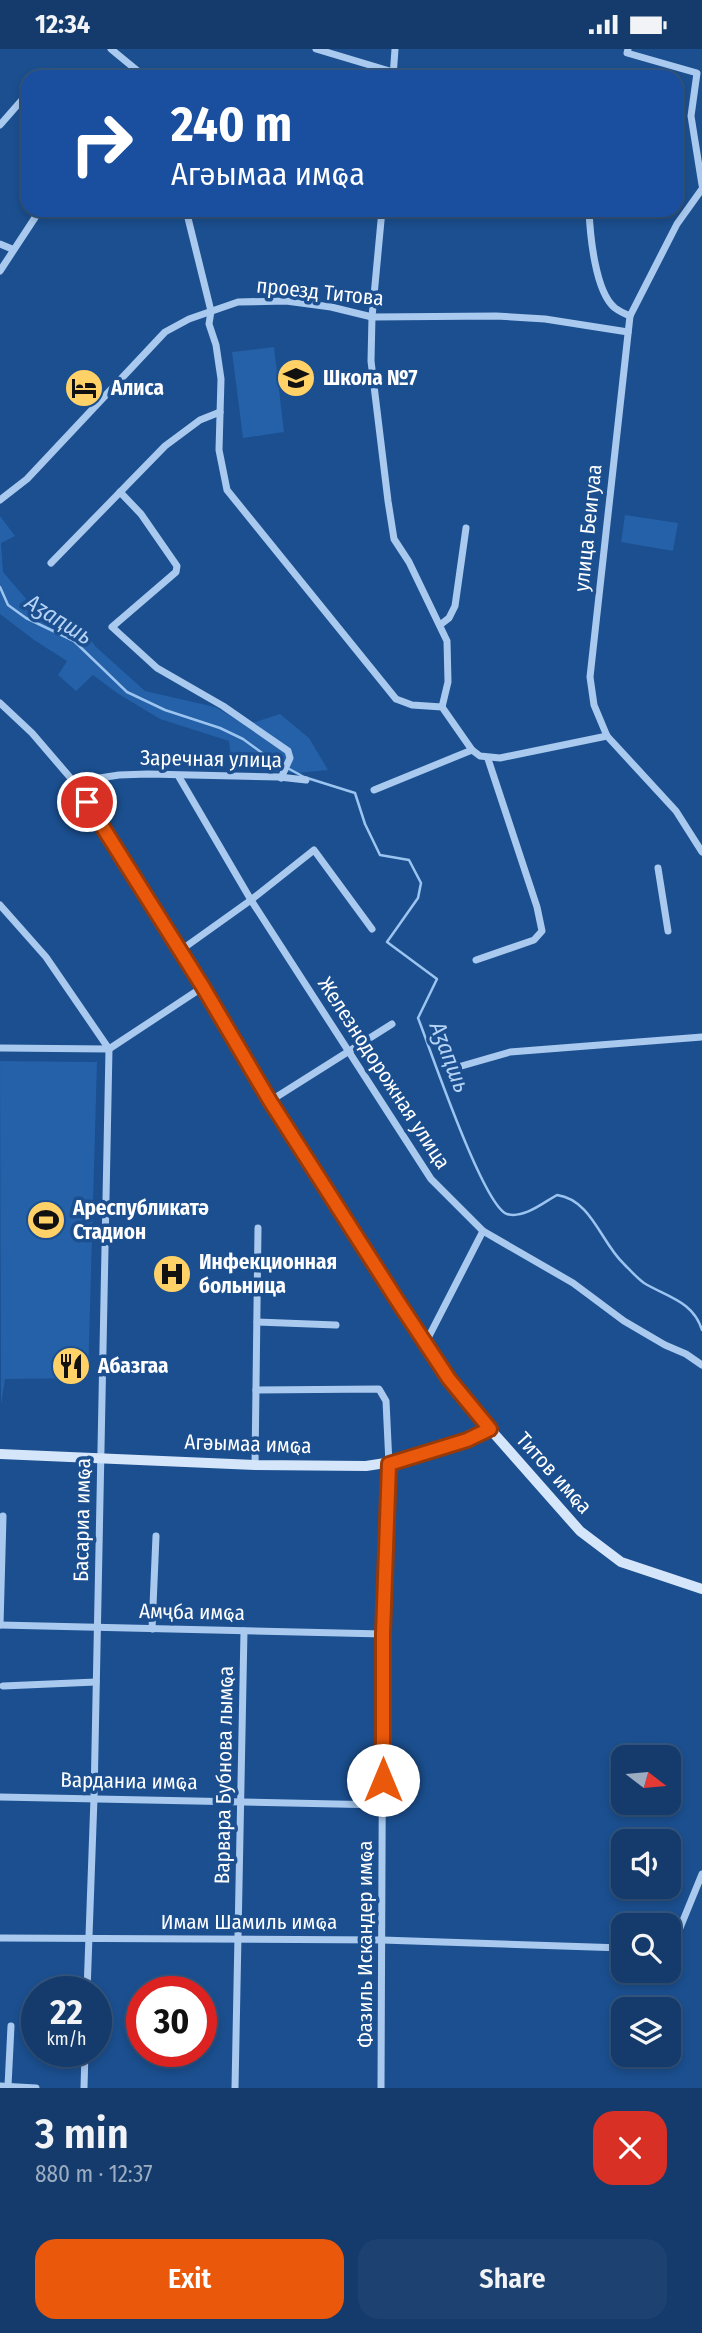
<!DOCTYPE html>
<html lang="en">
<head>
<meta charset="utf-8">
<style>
	:root { --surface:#143b6b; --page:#1d4271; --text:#f1f3f6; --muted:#9dadc1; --line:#33557e; --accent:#ea580c }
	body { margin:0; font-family:"Fira Sans Condensed",sans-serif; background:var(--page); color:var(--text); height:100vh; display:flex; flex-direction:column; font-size:26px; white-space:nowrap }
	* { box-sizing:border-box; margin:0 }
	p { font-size:23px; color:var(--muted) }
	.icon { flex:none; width:38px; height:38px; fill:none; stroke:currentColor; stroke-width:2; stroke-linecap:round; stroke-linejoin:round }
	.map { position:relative; height:2039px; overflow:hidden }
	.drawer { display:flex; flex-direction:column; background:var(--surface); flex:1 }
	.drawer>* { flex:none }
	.banner { position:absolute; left:21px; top:21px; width:662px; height:147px; border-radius:21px; box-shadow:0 4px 10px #0003,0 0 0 2px var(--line); background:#1a4fa0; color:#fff; overflow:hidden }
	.needle { width:46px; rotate:106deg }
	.fabs { position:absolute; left:611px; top:1696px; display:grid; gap:14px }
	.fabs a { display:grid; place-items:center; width:70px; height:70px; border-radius:14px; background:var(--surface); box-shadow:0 4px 10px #0003,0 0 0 2px var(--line); font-size:35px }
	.speed { position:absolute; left:21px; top:1927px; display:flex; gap:14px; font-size:35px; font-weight:700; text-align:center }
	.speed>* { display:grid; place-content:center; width:91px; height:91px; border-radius:50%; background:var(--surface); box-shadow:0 4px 10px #0003,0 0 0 2px var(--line); line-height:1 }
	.speed small { font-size:18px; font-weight:400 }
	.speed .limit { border:10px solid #d22; background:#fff; color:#111 }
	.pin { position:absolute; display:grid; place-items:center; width:60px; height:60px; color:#fff; margin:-30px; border:4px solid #fff; border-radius:50%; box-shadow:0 2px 7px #0007 }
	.me { position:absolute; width:77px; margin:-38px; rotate:0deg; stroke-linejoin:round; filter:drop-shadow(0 0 5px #0008) }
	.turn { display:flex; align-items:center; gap:24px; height:147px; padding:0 35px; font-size:32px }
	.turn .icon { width:91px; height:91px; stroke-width:2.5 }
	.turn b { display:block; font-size:49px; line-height:60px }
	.round { display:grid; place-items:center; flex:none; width:74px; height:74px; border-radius:21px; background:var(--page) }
	.head { display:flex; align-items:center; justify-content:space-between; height:119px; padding:0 35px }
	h1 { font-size:42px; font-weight:600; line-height:52px }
	.cta { display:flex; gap:14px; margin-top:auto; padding:14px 35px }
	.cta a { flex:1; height:80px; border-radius:21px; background:var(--accent); color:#fff; font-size:28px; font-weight:600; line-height:80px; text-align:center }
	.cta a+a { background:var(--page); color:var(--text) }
	.status { display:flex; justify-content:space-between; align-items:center; height:49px; padding:0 35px; background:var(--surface); direction:ltr }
	.status svg { height:19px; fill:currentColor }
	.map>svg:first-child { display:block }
</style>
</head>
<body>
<div class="status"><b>12:34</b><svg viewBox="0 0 49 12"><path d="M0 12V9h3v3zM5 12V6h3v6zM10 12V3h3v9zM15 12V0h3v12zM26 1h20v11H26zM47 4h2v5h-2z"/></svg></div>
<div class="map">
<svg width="702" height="2039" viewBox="0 0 702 2039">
	<rect width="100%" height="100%" fill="#1b4f8f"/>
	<!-- green -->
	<g fill="#2461a8">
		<polygon points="274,298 284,383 243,389 232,303"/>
		<polygon points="625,466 678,474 673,502 621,493"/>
		<polygon points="0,467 15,487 1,494 3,523 28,552 79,574 95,597 145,642 215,658 246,676 280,665 309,689 328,721 298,724 232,719 229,692 160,670 117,644 93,626 76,642 58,626 67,612 34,591 0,565"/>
		<polygon points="0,1012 97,1013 88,1329 5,1330 1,1356"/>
	</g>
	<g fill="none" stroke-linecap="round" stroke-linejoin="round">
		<!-- stream -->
		<path stroke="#9cc4f0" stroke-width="2.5" d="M0 538 8 556 26 569 74 592 127 643 165 661 220 679 243 690 269 709 304 728 355 744 365 775 380 806 409 811 421 834 418 849 387 893 437 930 418 969C430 999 483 1157 507 1165 524 1170 544 1153 557 1146 592 1151 601 1194 624 1215 630 1221 637 1229 644 1234 667 1248 693 1252 702 1281"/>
		<!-- street -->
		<g stroke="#a9c9ee" stroke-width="7">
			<polyline points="111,0 145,28"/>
			<polyline points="316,0 393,23"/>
			<polyline points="628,0 627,4 697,24 691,67 702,136"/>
			<polyline points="393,28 395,0"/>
			<polyline points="0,76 28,44"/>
			<polyline points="702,140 677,175 630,267 590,628 594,656 607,687 676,762 702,803"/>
			<polyline points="186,161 211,262 209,275 216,296 221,330 219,401 227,441 396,650 412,656 442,658 472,701"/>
			<polyline points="382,161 372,268 371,312 388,452 394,490 409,513 447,592 448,633 442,658"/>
			<path d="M589 161C590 185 595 243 615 259 619 262 625 265 630 267"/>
			<polyline points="0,195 12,200"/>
			<polyline points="0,222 40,161"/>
			<polyline points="120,443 141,465 177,517 176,523 112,578 157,619 223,657 288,702 290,709 281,729"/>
			<polyline points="0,451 27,430 165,283 189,270 238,253 286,252 331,258 372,268 496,267 545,270 628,283"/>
			<polyline points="51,514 165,397 200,371 220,363"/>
			<polyline points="440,576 449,569 455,557 466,479"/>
			<polyline points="0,654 32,684 74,733 203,938 270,1052 425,1295 449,1330 490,1380"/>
			<polyline points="179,728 251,851 431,1130 483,1182 573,1234 624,1272 665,1296 686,1305 702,1316"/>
			<polyline points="74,733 119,726 148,725 279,728 306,731"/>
			<polyline points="374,741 472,701 480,707 500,709 607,687"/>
			<polyline points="658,819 668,882"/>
			<polyline points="0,856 46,908 109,1000"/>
			<polyline points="181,901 251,851 314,801 372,880"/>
			<polyline points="476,911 534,891 542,882 537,858 488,710"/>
			<polyline points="0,999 109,1000 203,938"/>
			<polyline points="458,1018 510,1003 702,988"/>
			<polyline points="270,1052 392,975"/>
			<polyline points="257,1273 336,1276"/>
			<polyline points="425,1295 483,1182"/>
			<polyline points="256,1341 379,1340 386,1352 389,1415 383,1585 381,2039"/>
			<polyline points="255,1416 258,1179"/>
			<polyline points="0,1576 383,1585"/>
			<polyline points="0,1576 3,1467"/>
			<polyline points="152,1580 156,1487"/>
			<polyline points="3,1637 96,1633"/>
			<polyline points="0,1748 383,1756"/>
			<polyline points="0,1889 382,1891 623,1899"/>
			<polyline points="668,1898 673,1896 702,1825"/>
			<polyline points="87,1942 94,1749 109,1000"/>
			<polyline points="0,2037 36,2039"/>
			<polyline points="8,2037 11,1977"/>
			<polyline points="84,2039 85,2002"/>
			<polyline points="235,2039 244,1582"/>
		</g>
		<!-- secondary -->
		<polyline stroke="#d6e6fa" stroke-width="10" points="0,1405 255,1416 366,1417 411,1410 467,1391 490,1380 580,1482 621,1513 702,1540"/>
	</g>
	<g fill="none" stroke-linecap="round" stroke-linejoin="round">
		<defs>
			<polyline id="route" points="87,753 203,938 270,1052 397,1251 449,1330 490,1380 467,1391 389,1415 383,1585 383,1731"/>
		</defs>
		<!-- route casing -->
		<use href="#route" stroke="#983908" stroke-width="18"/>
		<!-- route -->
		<use href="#route" stroke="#ea580c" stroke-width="12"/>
	</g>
	<!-- icons -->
	<defs>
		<symbol id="school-disc" viewBox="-11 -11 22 22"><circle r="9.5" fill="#ffd166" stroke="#1b4f8f"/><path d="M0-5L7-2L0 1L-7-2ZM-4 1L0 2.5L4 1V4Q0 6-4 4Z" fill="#111"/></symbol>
		<symbol id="hotel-disc" viewBox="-11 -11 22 22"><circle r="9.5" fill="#ffd166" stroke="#1b4f8f"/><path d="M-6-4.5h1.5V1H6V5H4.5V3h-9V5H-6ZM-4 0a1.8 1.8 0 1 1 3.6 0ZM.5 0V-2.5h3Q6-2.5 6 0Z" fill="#111"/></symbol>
		<symbol id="stadium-disc" viewBox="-11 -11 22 22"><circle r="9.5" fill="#ffd166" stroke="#1b4f8f"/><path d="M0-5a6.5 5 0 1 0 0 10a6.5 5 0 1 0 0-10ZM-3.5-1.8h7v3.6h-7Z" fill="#111"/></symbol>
		<symbol id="hospital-disc" viewBox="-11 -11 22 22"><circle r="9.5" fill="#ffd166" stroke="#1b4f8f"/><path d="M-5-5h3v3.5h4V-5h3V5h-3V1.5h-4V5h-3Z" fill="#111"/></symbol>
		<symbol id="restaurant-disc" viewBox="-11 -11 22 22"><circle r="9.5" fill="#ffd166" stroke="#1b4f8f"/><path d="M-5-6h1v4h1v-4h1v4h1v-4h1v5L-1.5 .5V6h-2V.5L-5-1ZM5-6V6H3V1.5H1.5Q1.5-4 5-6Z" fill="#111"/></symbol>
	</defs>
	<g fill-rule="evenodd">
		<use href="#school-disc" x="274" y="307" width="44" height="44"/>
		<use href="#hotel-disc" x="62" y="317" width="44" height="44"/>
		<use href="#stadium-disc" x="24" y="1149" width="44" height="44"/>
		<use href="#hospital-disc" x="150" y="1203" width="44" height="44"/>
		<use href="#restaurant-disc" x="49" y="1295" width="44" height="44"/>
	</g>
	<g text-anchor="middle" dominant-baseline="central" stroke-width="7" stroke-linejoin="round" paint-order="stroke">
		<!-- street labels -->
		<g font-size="21" fill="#fff" stroke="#1b4f8f">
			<text transform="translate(320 243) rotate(6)">проезд Титова</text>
			<text transform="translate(588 479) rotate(-84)">улица Беигуаа</text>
			<text transform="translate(211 710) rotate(1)">Заречная улица</text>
			<text transform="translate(384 1024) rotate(57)">Железнодорожная улица</text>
			<text transform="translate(248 1395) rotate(2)">Агәымаа имҩа</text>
			<text transform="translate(554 1424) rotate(48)">Титов имҩа</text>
			<text transform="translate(82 1471) rotate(-89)">Басариа имҩа</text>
			<text transform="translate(192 1563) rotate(1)">Амҷба имҩа</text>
			<text transform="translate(224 1726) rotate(-89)">Варвара Бубнова лымҩа</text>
			<text transform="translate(129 1732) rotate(1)">Варданиа имҩа</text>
			<text x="249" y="1873">Имам Шамиль имҩа</text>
			<text transform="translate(365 1895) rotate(-90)">Фазиль Искандер имҩа</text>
		</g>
		<!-- poi labels -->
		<g font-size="21" font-weight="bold" fill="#fff" stroke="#1b4f8f" text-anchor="start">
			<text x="323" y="329">Школа №7</text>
			<text x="111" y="339">Алиса</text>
			<text x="73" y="1159">Ареспубликатә<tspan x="73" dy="24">Стадион</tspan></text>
			<text x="199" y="1213">Инфекционная<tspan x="199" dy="24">больница</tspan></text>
			<text x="98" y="1317">Абазгаа</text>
		</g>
		<!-- water labels -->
		<g font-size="23" font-style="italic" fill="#b5d3f5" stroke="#1b4f8f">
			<text transform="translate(59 570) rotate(32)">Аӡаԥшь</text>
			<text transform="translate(450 1008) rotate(69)">Аӡаԥшь</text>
		</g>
	</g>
</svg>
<div class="fabs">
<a><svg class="needle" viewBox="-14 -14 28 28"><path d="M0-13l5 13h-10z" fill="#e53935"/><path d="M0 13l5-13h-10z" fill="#9dadc1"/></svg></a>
<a><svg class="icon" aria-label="sound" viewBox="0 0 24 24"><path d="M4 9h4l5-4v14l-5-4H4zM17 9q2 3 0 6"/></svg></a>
<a><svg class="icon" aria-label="search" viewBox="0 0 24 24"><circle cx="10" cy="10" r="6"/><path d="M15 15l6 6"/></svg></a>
<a><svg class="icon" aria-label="layers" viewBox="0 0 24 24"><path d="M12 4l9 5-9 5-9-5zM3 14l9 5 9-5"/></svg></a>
</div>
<div class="speed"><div>22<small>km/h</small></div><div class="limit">30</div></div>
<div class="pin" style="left:87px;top:753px;background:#d93025"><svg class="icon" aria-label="arrive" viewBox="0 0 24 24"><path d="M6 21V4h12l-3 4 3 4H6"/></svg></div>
<svg class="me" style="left:383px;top:1731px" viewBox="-20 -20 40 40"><circle r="19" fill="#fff"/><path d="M0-13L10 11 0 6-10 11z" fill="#ea580c"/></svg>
<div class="banner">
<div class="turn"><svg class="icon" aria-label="right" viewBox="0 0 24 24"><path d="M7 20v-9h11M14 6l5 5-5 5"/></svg><div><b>240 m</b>Агәымаа имҩа</div></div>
</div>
</div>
<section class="drawer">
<div class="head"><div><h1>3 min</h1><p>880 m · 12:37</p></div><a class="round" style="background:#d93025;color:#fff"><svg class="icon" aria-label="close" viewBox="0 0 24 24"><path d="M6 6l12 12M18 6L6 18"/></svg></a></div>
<div class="cta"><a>Exit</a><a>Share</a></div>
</section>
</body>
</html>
